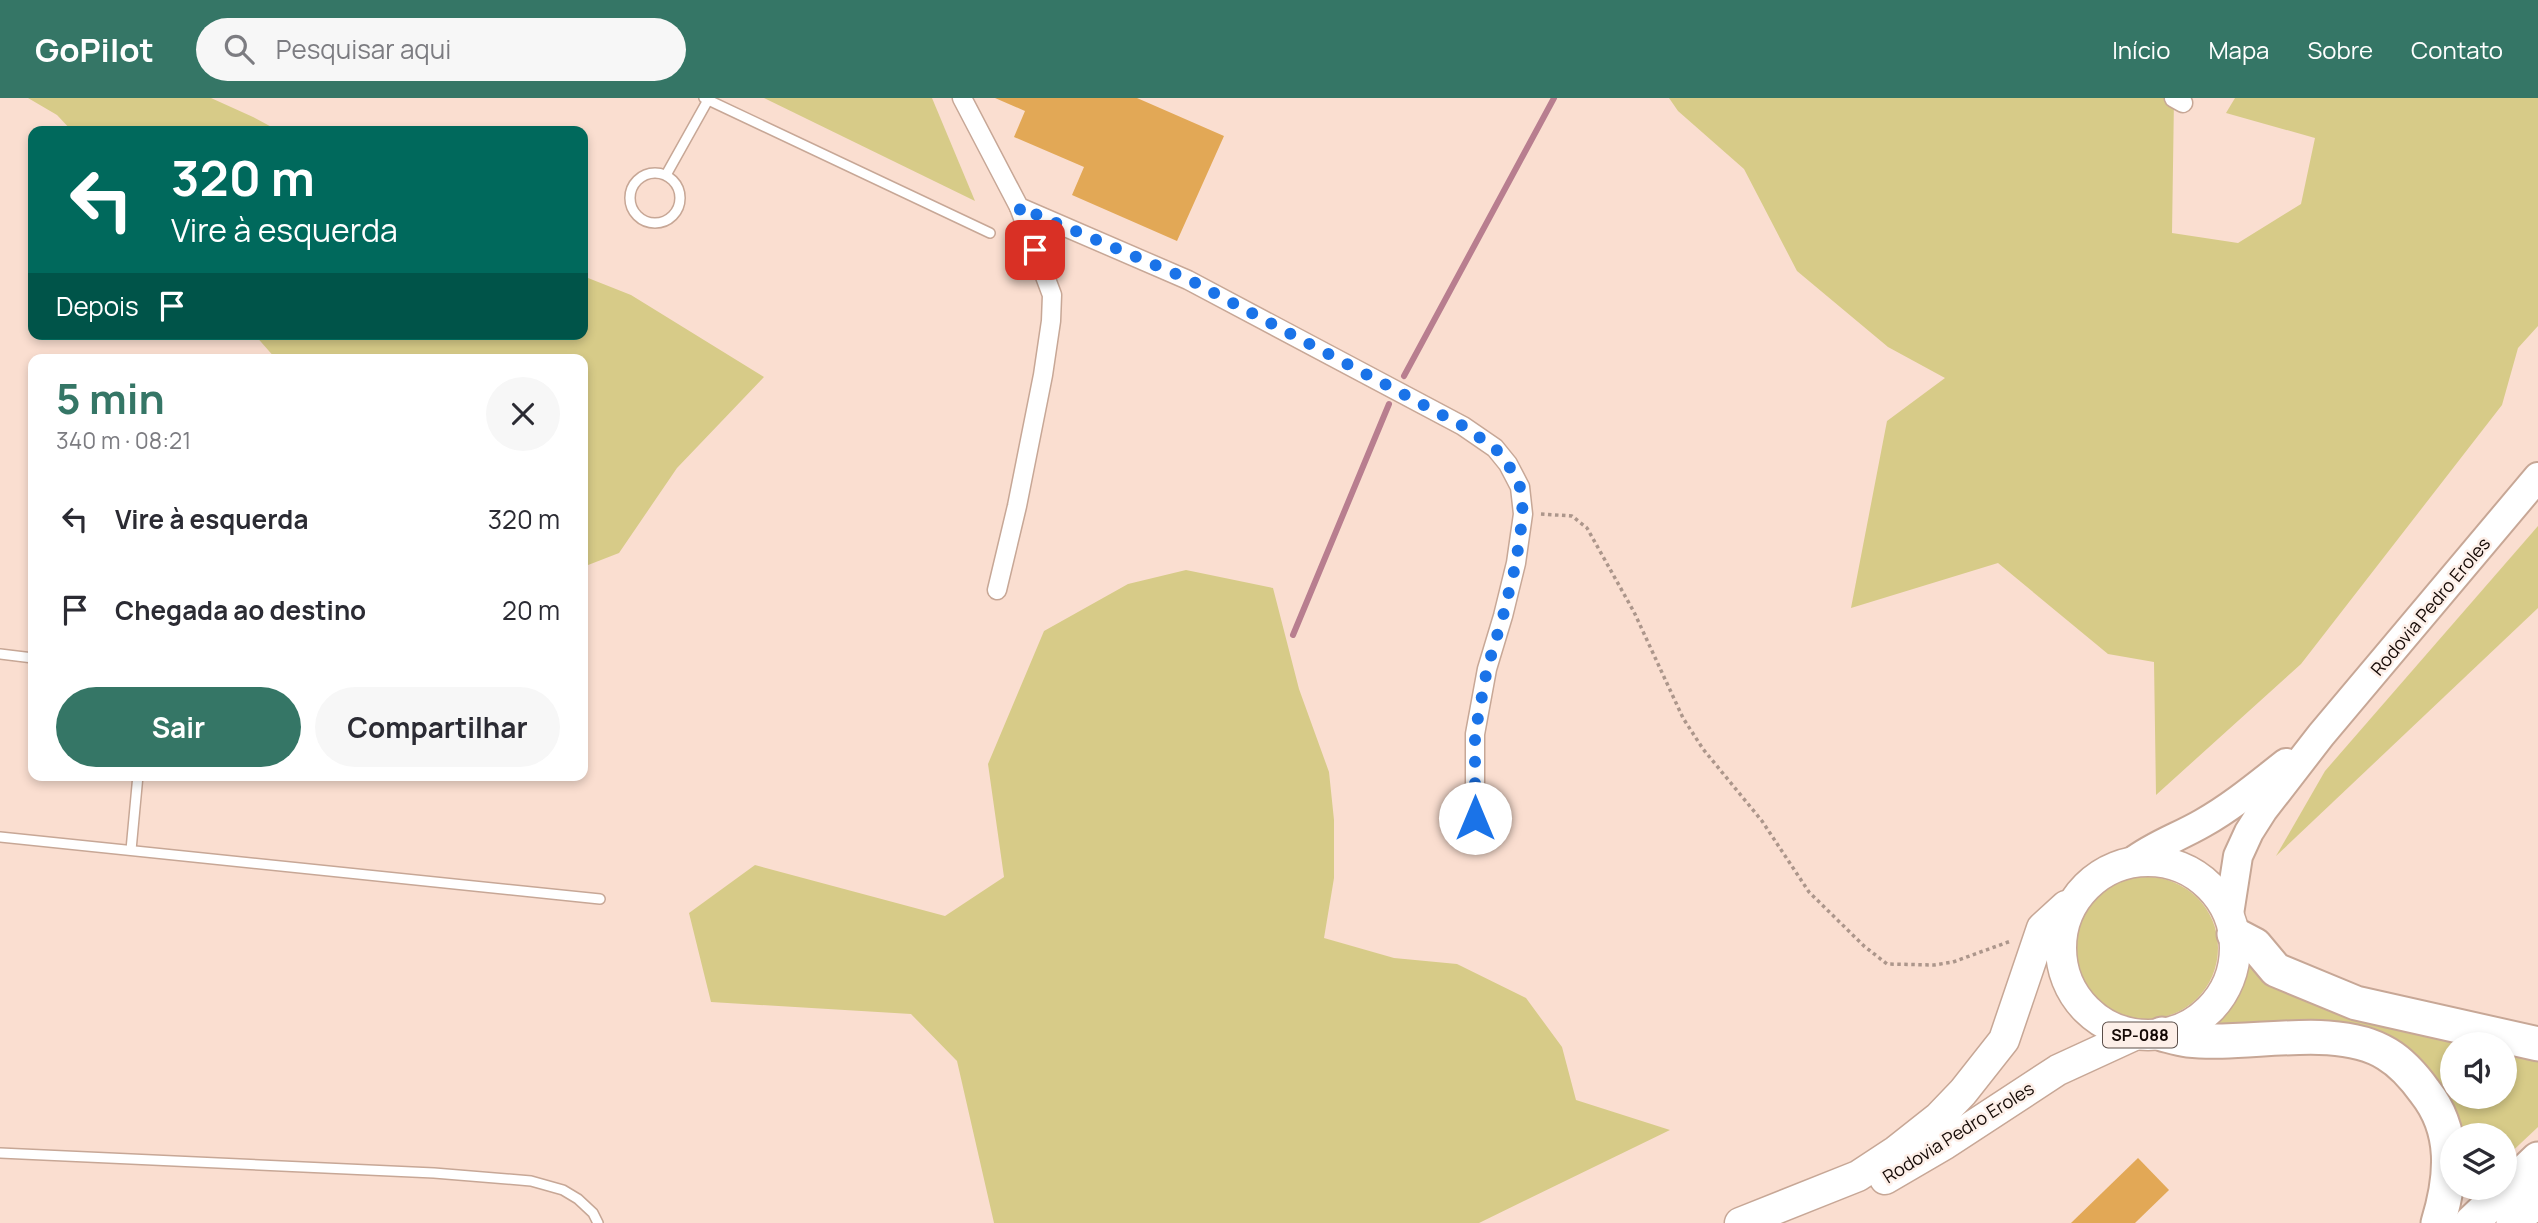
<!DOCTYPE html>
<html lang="pt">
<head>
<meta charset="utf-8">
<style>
	:root { --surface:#fff; --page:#f7f7f7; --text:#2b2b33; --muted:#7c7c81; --accent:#357666 }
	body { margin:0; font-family:Manrope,sans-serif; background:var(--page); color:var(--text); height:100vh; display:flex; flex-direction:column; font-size:26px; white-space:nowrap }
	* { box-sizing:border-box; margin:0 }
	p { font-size:23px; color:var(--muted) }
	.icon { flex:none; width:38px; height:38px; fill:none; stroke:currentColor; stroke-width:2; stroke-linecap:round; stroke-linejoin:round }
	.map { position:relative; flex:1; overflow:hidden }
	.panel { position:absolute; left:28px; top:256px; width:560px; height:427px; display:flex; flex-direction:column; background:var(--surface); border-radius:14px; box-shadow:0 4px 10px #0003 }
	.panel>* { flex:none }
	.guide { position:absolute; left:28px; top:28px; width:560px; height:214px; border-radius:14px; box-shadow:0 4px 10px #0003; background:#00695c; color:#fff; overflow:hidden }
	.buttons { position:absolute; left:2440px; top:934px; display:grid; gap:14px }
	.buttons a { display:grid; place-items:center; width:77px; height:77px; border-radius:50%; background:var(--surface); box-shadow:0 4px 10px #0003; font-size:35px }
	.pin { position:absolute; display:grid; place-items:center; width:60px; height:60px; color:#fff; margin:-30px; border-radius:14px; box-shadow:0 4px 10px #0006 }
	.me { position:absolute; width:77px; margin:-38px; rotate:0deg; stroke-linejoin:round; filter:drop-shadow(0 0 5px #0008) }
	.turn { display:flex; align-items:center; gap:24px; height:147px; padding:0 28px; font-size:32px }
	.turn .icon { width:91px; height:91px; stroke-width:2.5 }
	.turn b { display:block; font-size:49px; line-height:60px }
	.then { display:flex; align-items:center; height:66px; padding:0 28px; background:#0003; gap:14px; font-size:26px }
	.round { display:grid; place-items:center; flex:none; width:74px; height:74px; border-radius:37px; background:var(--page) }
	.head { display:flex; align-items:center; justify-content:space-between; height:119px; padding:0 28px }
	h1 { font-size:42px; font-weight:700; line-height:52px; color:var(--accent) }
	.primary-button { display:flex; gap:14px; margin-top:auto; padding:14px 28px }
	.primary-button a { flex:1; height:80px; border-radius:42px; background:var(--accent); color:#fff; font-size:28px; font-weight:700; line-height:80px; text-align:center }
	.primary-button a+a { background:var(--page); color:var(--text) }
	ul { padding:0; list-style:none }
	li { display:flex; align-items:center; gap:21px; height:91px; padding:0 28px }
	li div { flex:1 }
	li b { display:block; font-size:26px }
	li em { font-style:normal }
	header { display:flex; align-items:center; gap:42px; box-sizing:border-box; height:98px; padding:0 35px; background:var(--accent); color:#fff }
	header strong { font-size:33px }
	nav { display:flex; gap:38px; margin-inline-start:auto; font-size:24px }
	.search { width:490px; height:63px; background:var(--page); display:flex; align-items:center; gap:18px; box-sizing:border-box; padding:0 24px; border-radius:38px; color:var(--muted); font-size:26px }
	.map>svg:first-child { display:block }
</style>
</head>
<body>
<header>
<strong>GoPilot</strong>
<div class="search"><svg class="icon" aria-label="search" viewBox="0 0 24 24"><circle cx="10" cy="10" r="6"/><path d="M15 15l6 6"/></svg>Pesquisar aqui</div>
<nav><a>Início</a><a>Mapa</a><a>Sobre</a><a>Contato</a></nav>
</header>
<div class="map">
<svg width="2538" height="1125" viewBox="0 0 2538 1125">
	<rect width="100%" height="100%" fill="#faded0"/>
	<!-- green -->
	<g fill="#d7cb88">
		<polygon points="28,0 211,0 253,19 279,33 72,33 57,17"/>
		<polygon points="764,0 932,0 975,103"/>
		<polygon points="1669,0 2174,0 2172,135 2238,145 2301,106 2315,40 2226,15 2235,0 2538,0 2538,228 2518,250 2502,307 2301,566 2156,697 2154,564 2108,556 1998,465 1851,510 1887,323 1945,280 1888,249 1797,173 1744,71 1678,13"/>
		<polygon points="583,178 631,197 764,279 677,370 619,455 583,469 583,261 276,261 254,236 583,236"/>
		<polygon points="2538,428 2538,510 2276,758 2325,673"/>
		<polygon points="1186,472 1273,490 1299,591 1329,674 1334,722 1334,780 1324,840 1394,860 1457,866 1526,900 1562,949 1576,1002 1670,1032 1479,1125 994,1125 957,963 911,916 711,904 689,815 755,767 945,818 1004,779 988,666 1044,533 1128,486"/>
		<circle cx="2147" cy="850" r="71"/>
		<polygon points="2251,861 2479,947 2452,947 2452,999 2504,999 2504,953 2538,960 2538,1029 2504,1061 2504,1038 2456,1038 2415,961 2212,931 2238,899"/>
	</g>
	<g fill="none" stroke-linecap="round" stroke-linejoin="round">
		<!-- stream -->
		<g stroke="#b87e8f" stroke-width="6">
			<polyline points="1404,278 1554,0"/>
			<polyline points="1293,537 1389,306"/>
		</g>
	</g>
	<!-- building -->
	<g fill="#e2a856">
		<polygon points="995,0 1137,0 1224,38 1177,143 1072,97 1084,69 1014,39 1025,13"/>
		<polygon points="2138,1060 2169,1092 2135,1125 2071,1125"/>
	</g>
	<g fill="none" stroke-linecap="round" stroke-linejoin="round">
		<defs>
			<g id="service">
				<polyline points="704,0 990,135"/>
				<circle cx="655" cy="100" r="25"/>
				<polyline points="666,77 708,2"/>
				<polyline points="0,556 33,560"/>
				<polyline points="0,739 600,801"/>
				<polyline points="131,752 138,677"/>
				<polyline points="0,1055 434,1075 531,1083 563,1092 578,1101 593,1115 598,1125"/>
			</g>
			<g id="minor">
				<polyline points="962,0 1019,109 1188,182 1463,328 1495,350 1508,366 1520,389 1523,416 1516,465 1503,518 1487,571 1475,636 1475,720"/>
				<polyline points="2174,0 2183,5"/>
				<polyline points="997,492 1017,408 1043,277 1051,223 1052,197 1019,109"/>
			</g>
			<g id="primary">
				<path d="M2132 764C2154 747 2179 739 2203 725 2233 708 2259 686 2286 665"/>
				<polyline points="2229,816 2238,758 2249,734 2263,712 2321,637 2538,379"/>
			</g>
			<g id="trunk">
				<circle cx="2148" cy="850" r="87"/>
				<polyline points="1885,1081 1945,1046 2058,972 2132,938"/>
				<polyline points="1740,1125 1858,1078 1896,1053 1939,1019 1963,994 2004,942 2042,830 2066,808"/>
			</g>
			<g id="motorway">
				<polyline points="2234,836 2255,847 2276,872 2356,905 2538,946"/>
				<path d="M2162 936C2170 938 2179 941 2188 942 2247 949 2336 924 2387 956 2402 965 2415 980 2425 994 2456 1033 2452 1079 2438 1125"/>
				<polyline points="2471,1125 2538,1061"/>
				<polyline points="2513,1125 2538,1100"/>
			</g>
		</defs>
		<!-- service casing -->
		<use href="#service" stroke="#c7a796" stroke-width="12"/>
		<!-- minor casing -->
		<use href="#minor" stroke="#c7a796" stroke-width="21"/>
		<!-- primary casing -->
		<use href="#primary" stroke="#c7a796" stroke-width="32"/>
		<!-- trunk casing -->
		<use href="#trunk" stroke="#c7a796" stroke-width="33"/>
		<!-- motorway casing -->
		<use href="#motorway" stroke="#c7a796" stroke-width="37"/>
		<!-- path -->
		<polyline stroke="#ac968b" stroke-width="3.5" stroke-dasharray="3.5 3.5" stroke-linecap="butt" points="1541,416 1572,418 1587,430 1634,514 1683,620 1703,651 1762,723 1809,794 1864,848 1887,866 1934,867 1953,864 2011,843"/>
		<!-- service -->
		<use href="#service" stroke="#fff" stroke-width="9"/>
		<!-- minor -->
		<use href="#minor" stroke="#fff" stroke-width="18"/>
		<!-- primary -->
		<use href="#primary" stroke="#fff" stroke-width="28"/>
		<!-- trunk -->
		<use href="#trunk" stroke="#fff" stroke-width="30"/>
		<!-- motorway -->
		<use href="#motorway" stroke="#fff" stroke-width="33"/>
	</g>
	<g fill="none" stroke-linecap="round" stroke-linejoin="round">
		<!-- route -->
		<polyline stroke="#1a73e8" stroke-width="12" stroke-dasharray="0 21.6" points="1035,152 1019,109 1188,181 1463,328 1495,350 1508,366 1520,389 1523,416 1516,465 1503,518 1487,571 1475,636 1475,720"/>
	</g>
	<g text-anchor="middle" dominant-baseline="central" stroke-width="5" stroke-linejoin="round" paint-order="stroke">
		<!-- shield labels -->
		<rect fill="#fdefe8" stroke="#5a4e49" stroke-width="2" x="2103" y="924.5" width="74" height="25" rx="5"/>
		<g font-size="16" font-weight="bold" fill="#140905">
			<text x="2140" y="937">SP-088</text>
		</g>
		<!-- street labels -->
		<g font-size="18" fill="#140905" stroke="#fdefe8">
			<text transform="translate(2430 508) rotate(-50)">Rodovia Pedro Eroles</text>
			<text transform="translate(1958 1034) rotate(-32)">Rodovia Pedro Eroles</text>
		</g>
	</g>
</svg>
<div class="buttons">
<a><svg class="icon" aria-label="sound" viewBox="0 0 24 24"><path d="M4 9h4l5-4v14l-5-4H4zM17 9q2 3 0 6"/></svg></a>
<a><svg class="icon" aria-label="layers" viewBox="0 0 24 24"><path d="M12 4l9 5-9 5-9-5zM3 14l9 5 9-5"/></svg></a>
</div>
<div class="pin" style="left:1035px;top:152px;background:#d93025"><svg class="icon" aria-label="arrive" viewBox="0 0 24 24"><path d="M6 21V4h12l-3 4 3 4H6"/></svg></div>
<svg class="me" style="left:1475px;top:720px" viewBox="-20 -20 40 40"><circle r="19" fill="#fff"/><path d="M0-13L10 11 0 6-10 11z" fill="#1a73e8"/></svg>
<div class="guide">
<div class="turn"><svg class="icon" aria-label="left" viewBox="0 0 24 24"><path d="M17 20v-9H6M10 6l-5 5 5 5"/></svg><div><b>320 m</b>Vire à esquerda</div></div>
<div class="then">Depois<svg class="icon" aria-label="arrive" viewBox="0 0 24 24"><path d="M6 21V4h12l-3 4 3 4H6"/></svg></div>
</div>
<section class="panel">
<div class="head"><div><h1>5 min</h1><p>340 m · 08:21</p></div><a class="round"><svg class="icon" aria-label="close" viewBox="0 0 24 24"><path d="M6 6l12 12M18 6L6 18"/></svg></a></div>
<ul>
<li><svg class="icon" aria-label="left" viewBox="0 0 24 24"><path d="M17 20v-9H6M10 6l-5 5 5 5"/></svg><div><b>Vire à esquerda</b></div><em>320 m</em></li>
<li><svg class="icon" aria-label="arrive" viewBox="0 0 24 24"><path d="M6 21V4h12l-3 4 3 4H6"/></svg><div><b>Chegada ao destino</b></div><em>20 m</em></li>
</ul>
<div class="primary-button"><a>Sair</a><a>Compartilhar</a></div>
</section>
</div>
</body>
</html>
